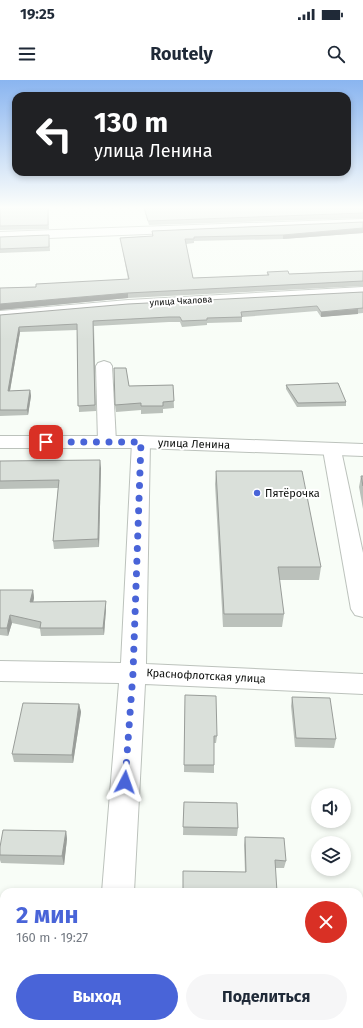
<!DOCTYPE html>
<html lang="ru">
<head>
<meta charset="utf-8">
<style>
	:root { --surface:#fff; --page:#f6f6f7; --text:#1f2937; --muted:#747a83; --accent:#4964d8 }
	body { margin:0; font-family:"Fira Sans",sans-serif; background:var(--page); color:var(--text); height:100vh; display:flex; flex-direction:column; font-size:15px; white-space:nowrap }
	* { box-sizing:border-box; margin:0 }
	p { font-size:13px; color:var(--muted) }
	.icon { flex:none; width:22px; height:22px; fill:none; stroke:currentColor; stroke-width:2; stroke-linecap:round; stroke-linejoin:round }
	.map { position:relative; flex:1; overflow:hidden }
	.drawer { position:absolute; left:0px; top:808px; width:363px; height:140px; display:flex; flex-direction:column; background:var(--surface); border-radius:12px 12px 0 0; box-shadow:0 2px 6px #0003 }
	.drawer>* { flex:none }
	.guide { position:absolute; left:12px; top:12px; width:339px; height:84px; border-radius:12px; box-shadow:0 2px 6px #0003; background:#202124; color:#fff; overflow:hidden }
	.tools { position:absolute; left:311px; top:708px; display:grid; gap:8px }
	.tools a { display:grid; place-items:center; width:40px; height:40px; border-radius:50%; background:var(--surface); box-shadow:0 2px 6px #0003; font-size:20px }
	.pin { position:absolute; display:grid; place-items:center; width:34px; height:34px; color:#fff; margin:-17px; border-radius:8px; box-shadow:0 2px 6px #0006 }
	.me { position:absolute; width:44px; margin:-22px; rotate:4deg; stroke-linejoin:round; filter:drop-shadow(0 0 3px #0008) }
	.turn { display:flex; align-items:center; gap:14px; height:84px; padding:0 16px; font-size:18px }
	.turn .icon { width:52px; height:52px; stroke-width:2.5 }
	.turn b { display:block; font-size:28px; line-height:34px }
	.round { display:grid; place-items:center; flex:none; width:42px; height:42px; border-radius:21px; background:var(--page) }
	.overview { display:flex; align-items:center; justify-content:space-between; height:68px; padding:0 16px }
	h1 { font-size:24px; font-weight:700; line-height:30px; color:var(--accent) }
	.action { display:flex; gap:8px; margin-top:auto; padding:8px 16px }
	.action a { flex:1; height:46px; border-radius:24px; background:var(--accent); color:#fff; font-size:16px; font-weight:700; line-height:46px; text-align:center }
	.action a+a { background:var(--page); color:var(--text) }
	.status { display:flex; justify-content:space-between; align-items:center; height:28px; padding:0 20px; background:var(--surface); direction:ltr }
	.status svg { height:11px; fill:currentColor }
	header { display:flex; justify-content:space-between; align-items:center; height:52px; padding:0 16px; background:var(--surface); font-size:18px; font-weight:700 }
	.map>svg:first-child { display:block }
</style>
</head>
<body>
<div class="status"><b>19:25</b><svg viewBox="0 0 49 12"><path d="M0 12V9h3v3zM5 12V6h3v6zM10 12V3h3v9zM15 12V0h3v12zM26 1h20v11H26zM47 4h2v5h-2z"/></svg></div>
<header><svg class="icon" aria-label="menu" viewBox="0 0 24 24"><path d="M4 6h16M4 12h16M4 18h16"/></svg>Routely<svg class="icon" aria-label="search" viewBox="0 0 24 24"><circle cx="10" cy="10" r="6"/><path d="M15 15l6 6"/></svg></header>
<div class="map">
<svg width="363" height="948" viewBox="0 0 363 948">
	<rect width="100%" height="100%" fill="#f8fdf7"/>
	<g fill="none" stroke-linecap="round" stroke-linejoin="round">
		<defs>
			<g id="minor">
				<polygon points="363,139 363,145 0,160 0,152"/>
				<polygon points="363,207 363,215 128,228 0,239 0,231 128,220"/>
				<polygon points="104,281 110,283 112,286 116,362 114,366 107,368 100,366 98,362 96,286 98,283"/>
				<polygon points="141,356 148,358 150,362 146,584 363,594 363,614 145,604 134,812 102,812 119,603 0,601 0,581 121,583 132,362 134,358"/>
				<polygon points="332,364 339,366 341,370 363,473 363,537 355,535 351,529 323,370 325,366"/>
				<polygon points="90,944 126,944 127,948 89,948"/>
			</g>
			<polygon id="major" points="0,356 141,356 363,364 363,376 141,368 0,368"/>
		</defs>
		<!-- minor casing -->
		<use href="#minor" stroke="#bcc2bc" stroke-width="2"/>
		<!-- major casing -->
		<use href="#major" stroke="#bcc2bc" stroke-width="2"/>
		<!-- minor -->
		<use href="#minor" fill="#fff" fill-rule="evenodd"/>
		<!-- major -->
		<use href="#major" fill="#fff" fill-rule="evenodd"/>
	</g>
	<!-- wall -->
	<g fill="#bbc1bb">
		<polygon points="0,127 48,127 49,149 0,150"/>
		<polygon points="143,127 363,127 363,138 149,145"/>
		<polygon points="363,142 363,153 283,159 194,161 194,163 186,164 193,198 267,195 267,192 289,194 363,191 363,206 128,218 0,230 0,208 36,207 128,199 121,162 120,158 152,156 152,151"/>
		<polygon points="49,155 50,171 0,173 0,157"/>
		<polygon points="363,212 363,233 321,237 317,231 242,237 242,242 207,243 207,245 182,247 180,242 169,242 94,246 96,331 79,332 77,250 20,252 10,311 30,310 31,316 28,335 0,336 0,235"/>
		<polygon points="173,305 174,328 163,329 163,333 141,334 141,330 116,332 115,325 129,306"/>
		<polygon points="286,305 346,322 346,326 297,327 286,309"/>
		<polygon points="0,381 101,388 99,467 54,469 53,461 58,408 0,409"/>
		<polygon points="216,391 321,487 319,500 279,500 284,534 282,547 223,547 215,404"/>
		<polygon points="361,396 363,396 363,429 359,407"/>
		<polygon points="0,510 33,510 34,518 33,522 106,521 106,529 104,555 41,556 40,549 12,543 8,556 0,555"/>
		<polygon points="185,615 217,656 216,663 214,663 214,693 184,692"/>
		<polygon points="292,617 336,659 334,668 295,667 291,626"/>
		<polygon points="79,624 81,632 73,683 14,682 12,674"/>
		<polygon points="184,722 238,748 237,756 183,755"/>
		<polygon points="66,751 67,759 64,785 1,783 0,780 0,767"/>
		<polygon points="245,757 286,781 284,788 276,788 245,792 244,765"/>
		<rect x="0" y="882" width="4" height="55"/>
		<polygon points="256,946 256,948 188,948"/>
	</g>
	<!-- shaded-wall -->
	<g fill="#999d99">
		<polygon points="363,148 363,153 283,159 283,155"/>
		<polygon points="128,213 128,218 0,230 0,224"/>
		<polygon points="358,229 358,234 321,237 321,232"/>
		<polygon points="19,247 20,252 9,316 8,311"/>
		<polygon points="30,310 31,316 28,335 27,330"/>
		<polygon points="100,380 101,388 99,467 98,459"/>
		<polygon points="33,510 34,518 32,529 30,522"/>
		<polygon points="106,521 106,529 104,555 103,548"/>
		<polygon points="10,535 12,543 8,556 7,548"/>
		<polygon points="79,624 81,632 73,683 72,675"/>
		<polygon points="66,751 67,759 64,785 62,776"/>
	</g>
	<!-- building -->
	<g fill="#dae0da" stroke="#999d99">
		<polygon points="0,127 48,127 48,145 0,146"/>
		<polygon points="144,127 363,127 363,133 148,141"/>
		<polygon points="363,142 363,148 283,155 194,157 194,159 185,159 193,198 269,195 267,192 288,191 289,194 363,191 363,201 128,213 0,224 0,208 36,207 36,204 129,199 120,158 153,156 152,151"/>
		<polygon points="49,155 49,167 0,169 0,157"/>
		<polygon points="363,212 363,228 321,232 317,226 241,232 242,237 207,238 207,240 182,241 180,237 169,237 93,241 95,325 78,326 77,244 19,247 8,311 30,310 27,330 0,330 0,235 128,224"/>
		<polygon points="114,288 126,288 129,306 173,305 174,321 163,322 163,326 141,326 141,323 115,325"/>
		<polygon points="338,303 346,322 298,323 286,305"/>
		<polygon points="100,380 98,459 53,461 59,400 0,401 0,381"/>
		<polygon points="216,391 302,391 321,487 278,487 284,534 224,534"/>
		<polygon points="361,396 363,396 363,406"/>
		<polygon points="0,510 33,510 30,522 106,521 103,548 40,548 41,542 10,535 7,548 0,548"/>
		<polygon points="185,615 216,616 217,656 214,656 214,685 184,685"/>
		<polygon points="292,617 330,618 336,659 296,658"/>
		<polygon points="23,623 79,624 72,675 12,674"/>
		<polygon points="184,722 237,723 238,748 183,747"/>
		<polygon points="3,750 66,751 62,776 0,775 0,767"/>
		<polygon points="245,757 284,758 286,781 275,780 277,812 183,812 183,791 246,792"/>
		<rect x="0" y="882" width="4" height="48"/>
		<polygon points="188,944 256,944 256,946 252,946 252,948 188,948"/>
	</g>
	<!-- sky -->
	<linearGradient id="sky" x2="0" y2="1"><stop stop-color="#8ab5f0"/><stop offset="0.49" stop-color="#fcfefb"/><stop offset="1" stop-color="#fcfefb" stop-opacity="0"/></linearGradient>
	<rect width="363" height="260" fill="url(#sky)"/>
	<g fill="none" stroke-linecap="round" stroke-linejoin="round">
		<!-- route -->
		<polyline stroke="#4964d8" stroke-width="7" stroke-dasharray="0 12.6" points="46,362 141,362 133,593 125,702"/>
	</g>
	<!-- markers -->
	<circle fill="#4964d8" stroke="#fff" stroke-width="1.5" cx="257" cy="413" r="4"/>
	<g text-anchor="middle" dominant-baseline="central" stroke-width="4" stroke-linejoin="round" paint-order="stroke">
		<!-- far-street labels -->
		<g font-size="9" fill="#0d0f0d" stroke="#fff">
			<text transform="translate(181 221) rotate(-3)">улица Чкалова</text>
		</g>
		<!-- street labels -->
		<g font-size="11" fill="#0d0f0d" stroke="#fff">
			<text transform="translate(194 364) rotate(2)">улица Ленина</text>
			<text transform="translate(206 596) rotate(3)">Краснофлотская улица</text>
		</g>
		<!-- poi labels -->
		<g font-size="11" fill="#0d0f0d" stroke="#fff" text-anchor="start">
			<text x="265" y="413">Пятёрочка</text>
		</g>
	</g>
</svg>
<div class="tools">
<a><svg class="icon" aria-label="sound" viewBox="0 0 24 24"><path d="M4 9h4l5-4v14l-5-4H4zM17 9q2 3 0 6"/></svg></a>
<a><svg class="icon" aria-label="layers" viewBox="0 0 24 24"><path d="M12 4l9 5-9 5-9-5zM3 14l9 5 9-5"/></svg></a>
</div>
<div class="pin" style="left:46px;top:362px;background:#d93025"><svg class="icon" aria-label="arrive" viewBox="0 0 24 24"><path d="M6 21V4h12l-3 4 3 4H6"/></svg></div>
<svg class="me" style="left:125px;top:702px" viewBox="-20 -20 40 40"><path d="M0-17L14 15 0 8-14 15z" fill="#4964d8" stroke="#fff" stroke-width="4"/></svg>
<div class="guide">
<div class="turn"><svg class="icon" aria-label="left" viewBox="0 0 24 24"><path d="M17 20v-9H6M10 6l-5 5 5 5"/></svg><div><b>130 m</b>улица Ленина</div></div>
</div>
<section class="drawer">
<div class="overview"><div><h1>2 мин</h1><p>160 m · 19:27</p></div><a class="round" style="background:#d93025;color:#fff"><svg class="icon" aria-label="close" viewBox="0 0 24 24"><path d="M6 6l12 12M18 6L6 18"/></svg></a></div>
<div class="action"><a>Выход</a><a>Поделиться</a></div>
</section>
</div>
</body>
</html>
